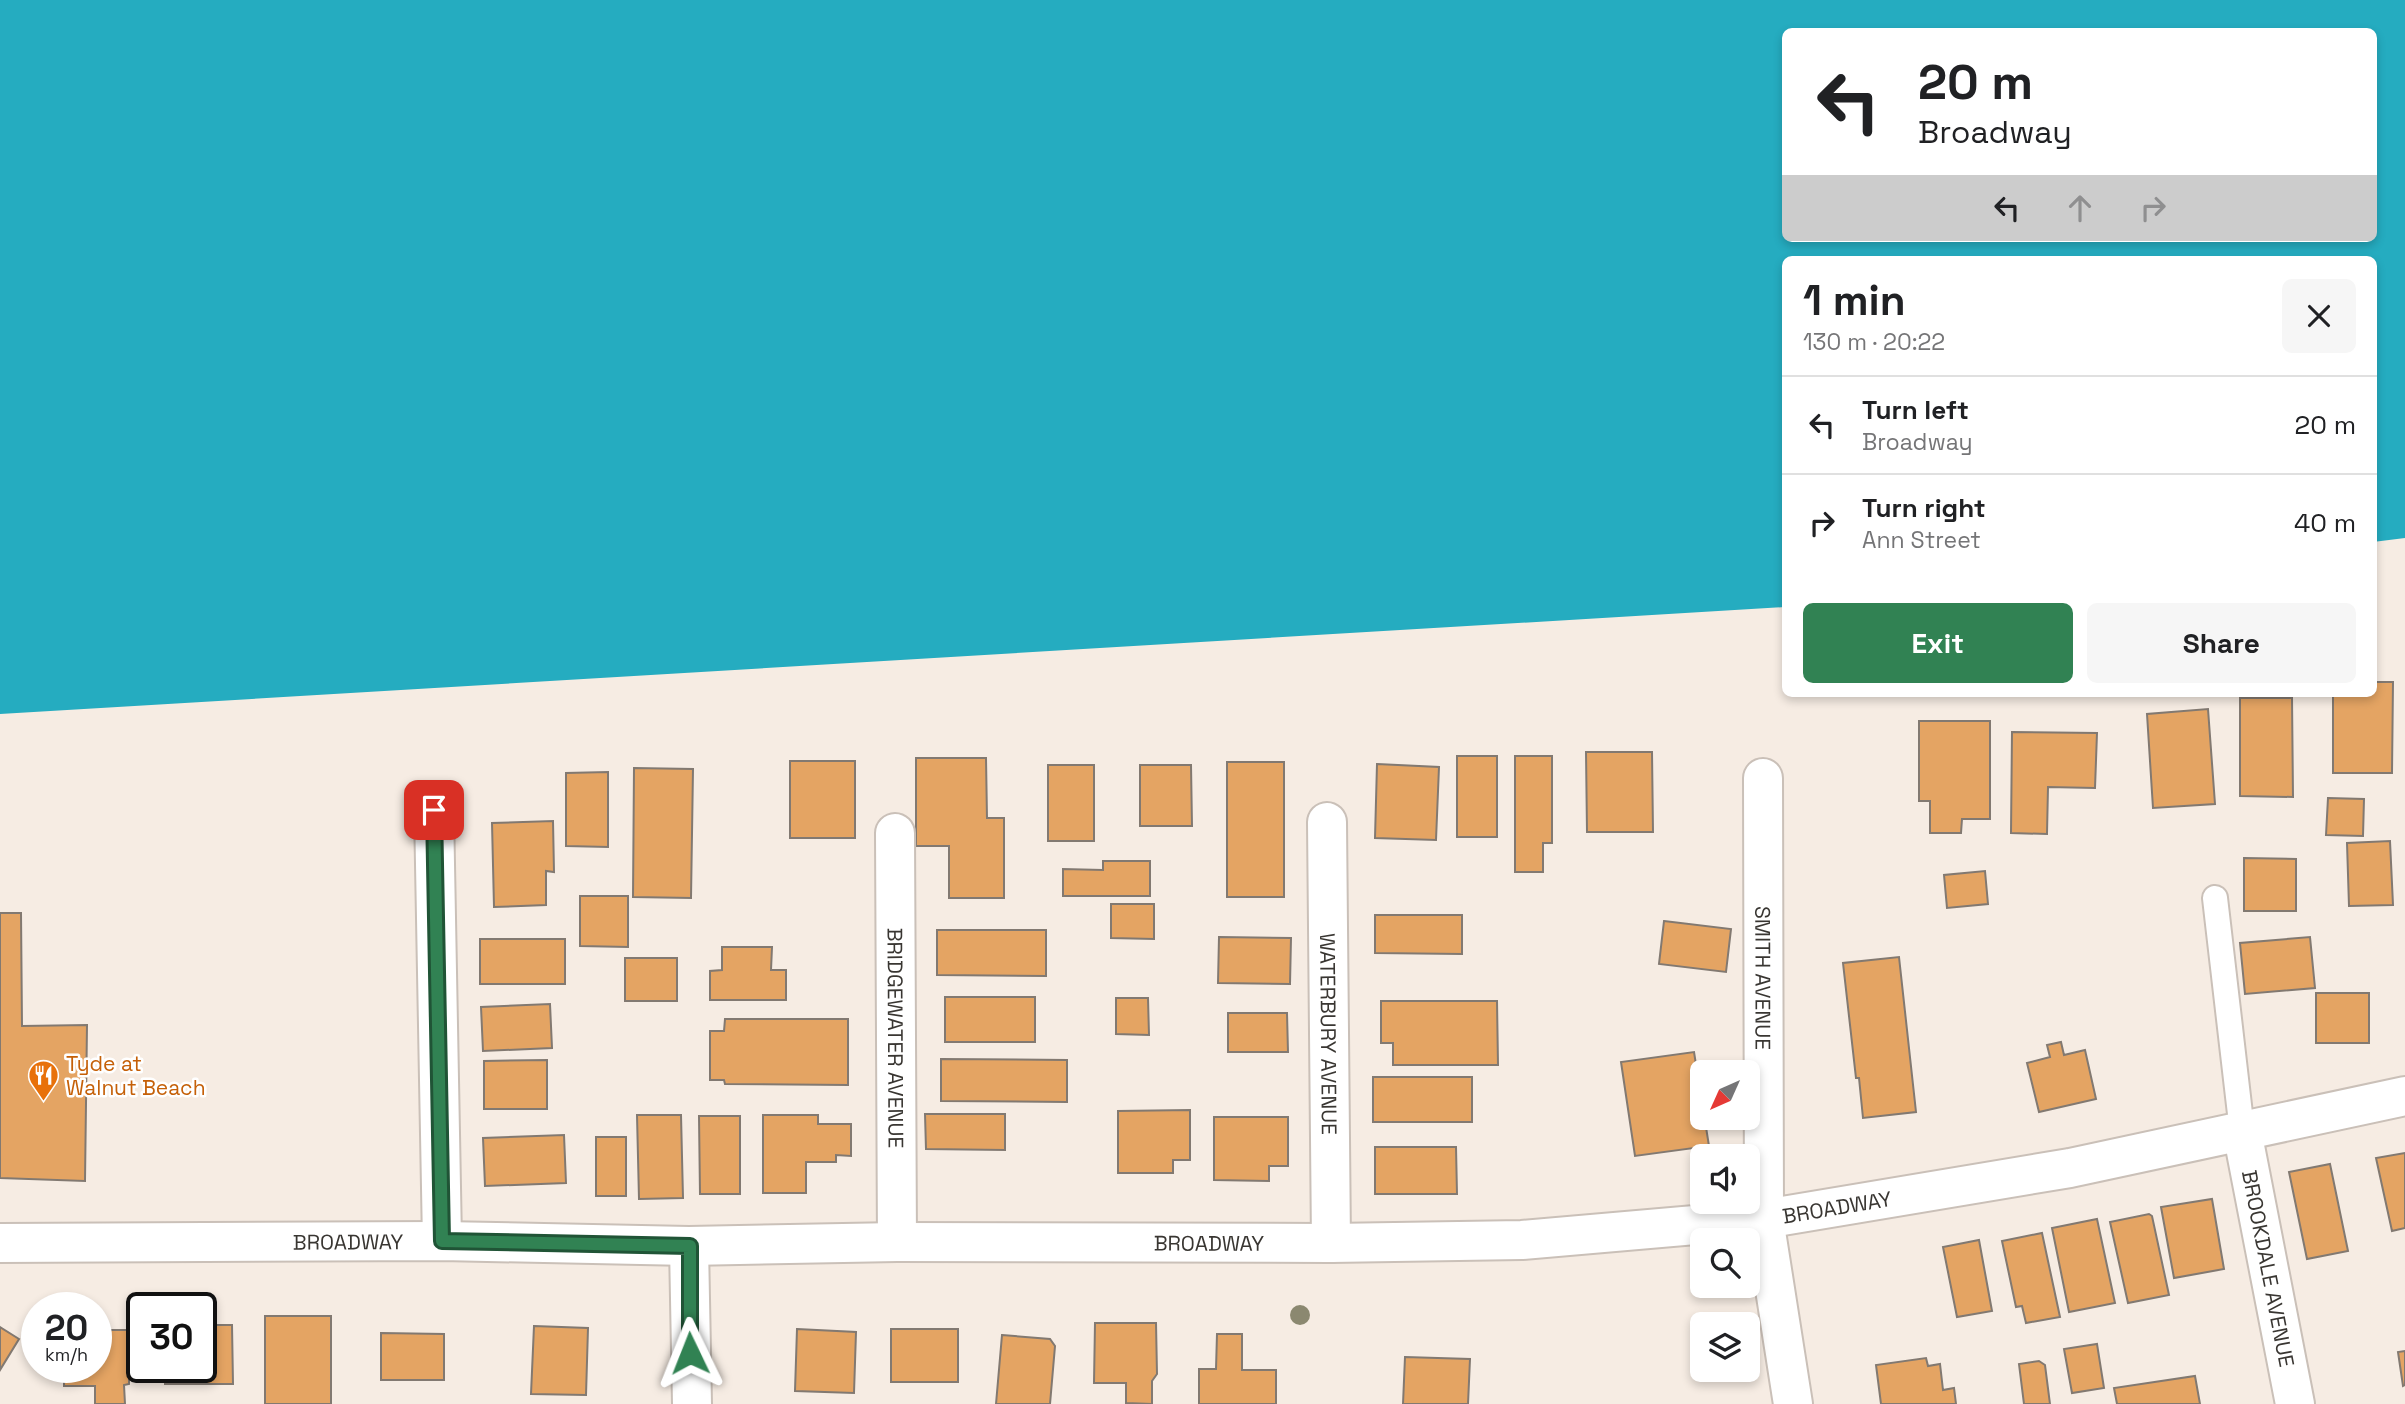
<!DOCTYPE html>
<html lang="en">
<head>
<meta charset="utf-8">
<style>
	:root { --surface:#fff; --page:#f6f6f6; --text:#202124; --muted:#757577; --line:#e0e0e0; --accent:#318253 }
	body { margin:0; font-family:"Space Grotesk",sans-serif; background:var(--page); color:var(--text); height:100vh; display:flex; flex-direction:column; font-size:26px; white-space:nowrap }
	* { box-sizing:border-box; margin:0 }
	p { font-size:23px; color:var(--muted) }
	.icon { flex:none; width:38px; height:38px; fill:none; stroke:currentColor; stroke-width:2; stroke-linecap:round; stroke-linejoin:round }
	.map { position:relative; flex:1; overflow:hidden }
	.panel { position:absolute; left:1782px; top:256px; width:595px; height:441px; display:flex; flex-direction:column; background:var(--surface); border-radius:10px; box-shadow:0 4px 10px #0003 }
	.panel>* { flex:none }
	.guide { position:absolute; left:1782px; top:28px; width:595px; height:214px; border-radius:10px; box-shadow:0 4px 10px #0003; background:#fff; color:var(--text); overflow:hidden }
	.needle { width:46px; rotate:225deg }
	.controls { position:absolute; left:1690px; top:1060px; display:grid; gap:14px }
	.controls a { display:grid; place-items:center; width:70px; height:70px; border-radius:10px; background:var(--surface); box-shadow:0 4px 10px #0003; font-size:35px }
	.speed { position:absolute; left:21px; top:1292px; display:flex; gap:14px; font-size:35px; font-weight:700; text-align:center }
	.speed>* { display:grid; place-content:center; width:91px; height:91px; border-radius:50%; background:var(--surface); box-shadow:0 4px 10px #0003; line-height:1 }
	.speed small { font-size:18px; font-weight:400 }
	.speed .limit { border:4px solid #111; border-radius:10px; background:#fff; color:#111 }
	.pin { position:absolute; display:grid; place-items:center; width:60px; height:60px; color:#fff; margin:-30px; border-radius:14px; box-shadow:0 4px 10px #0006 }
	.me { position:absolute; width:77px; margin:-38px; rotate:358deg; stroke-linejoin:round; filter:drop-shadow(0 0 5px #0008) }
	.turn { display:flex; align-items:center; gap:24px; height:147px; padding:0 21px; font-size:32px }
	.turn .icon { width:91px; height:91px; stroke-width:2.5 }
	.turn b { display:block; font-size:49px; line-height:60px }
	.lanes { display:flex; align-items:center; height:66px; padding:0 21px; background:#0003; justify-content:center; gap:35px; direction:ltr }
	.lanes .off { opacity:.35 }
	.round { display:grid; place-items:center; flex:none; width:74px; height:74px; border-radius:10px; background:var(--page) }
	.summary { display:flex; align-items:center; justify-content:space-between; height:119px; padding:0 21px }
	h1 { font-size:42px; font-weight:700; line-height:52px }
	.action { display:flex; gap:14px; margin-top:auto; padding:14px 21px }
	.action a { flex:1; height:80px; border-radius:10px; background:var(--accent); color:#fff; font-size:28px; font-weight:700; line-height:80px; text-align:center }
	.action a+a { background:var(--page); color:var(--text) }
	ul { padding:0; list-style:none }
	li { display:flex; align-items:center; gap:21px; height:98px; padding:0 21px; border-top:2px solid var(--line) }
	li div { flex:1 }
	li b { display:block; font-size:26px }
	li em { font-style:normal }
	.map>svg:first-child { display:block }
</style>
</head>
<body>
<div class="map">
<svg width="2405" height="1404" viewBox="0 0 2405 1404">
	<rect width="100%" height="100%" fill="#f6ece3"/>
	<!-- water -->
	<path fill="#25acc0" fill-rule="evenodd" d="M0 0H2405V538L2373 542V259H1785V607L0 714ZM1785 32H2373V238H1785Z"/>
	<!-- building -->
	<g fill="#e4a463" stroke="#827971" stroke-width="2">
		<polygon points="2373,682 2393,682 2392,773 2333,773 2333,693 2373,693"/>
		<polygon points="2240,698 2292,698 2293,797 2240,796"/>
		<polygon points="2208,709 2215,804 2153,808 2147,714"/>
		<polygon points="1919,721 1990,721 1990,819 1962,819 1961,833 1930,833 1930,801 1919,801"/>
		<polygon points="2012,732 2097,733 2095,788 2048,787 2047,834 2011,833"/>
		<polygon points="1586,752 1652,752 1653,832 1587,832"/>
		<rect x="1457" y="756" width="40" height="81"/>
		<polygon points="1515,756 1552,756 1552,843 1543,843 1543,872 1515,872"/>
		<polygon points="916,758 986,758 987,818 1004,818 1004,898 949,898 949,846 916,846"/>
		<rect x="790" y="761" width="65" height="77"/>
		<rect x="1227" y="762" width="57" height="135"/>
		<polygon points="1377,764 1439,767 1436,840 1375,838"/>
		<rect x="1048" y="765" width="46" height="76"/>
		<polygon points="1140,765 1191,765 1192,826 1140,826"/>
		<polygon points="634,768 693,769 691,898 633,897"/>
		<polygon points="608,772 608,847 566,846 566,773"/>
		<polygon points="2328,798 2364,799 2363,836 2326,835"/>
		<polygon points="553,821 554,872 546,871 546,905 494,907 492,823"/>
		<polygon points="2390,841 2393,905 2349,906 2347,843"/>
		<polygon points="2244,858 2296,859 2296,911 2244,911"/>
		<polygon points="1103,861 1150,861 1150,896 1063,896 1063,869 1103,870"/>
		<polygon points="1985,871 1988,904 1947,908 1944,875"/>
		<polygon points="580,896 628,896 628,947 580,946"/>
		<polygon points="1111,904 1154,904 1154,939 1111,938"/>
		<polygon points="0,913 21,913 22,1026 87,1025 85,1181 0,1178"/>
		<polygon points="1375,915 1462,915 1462,954 1375,953"/>
		<polygon points="1664,921 1731,929 1726,972 1659,964"/>
		<polygon points="937,930 1046,930 1046,976 937,975"/>
		<polygon points="1219,937 1291,938 1290,984 1218,983"/>
		<polygon points="2310,937 2315,988 2245,994 2240,943"/>
		<rect x="480" y="939" width="85" height="45"/>
		<polygon points="722,947 772,947 771,970 786,970 786,1000 710,1000 710,971 722,970"/>
		<polygon points="1899,957 1916,1112 1863,1118 1859,1078 1856,1078 1843,963"/>
		<rect x="625" y="958" width="52" height="43"/>
		<rect x="2316" y="993" width="53" height="50"/>
		<rect x="945" y="997" width="90" height="45"/>
		<polygon points="1116,998 1148,998 1149,1035 1116,1034"/>
		<polygon points="1381,1001 1497,1001 1498,1065 1393,1065 1393,1043 1381,1043"/>
		<polygon points="550,1004 552,1048 483,1051 481,1007"/>
		<polygon points="1228,1013 1287,1013 1288,1052 1228,1052"/>
		<polygon points="725,1019 848,1019 848,1085 725,1084 724,1080 710,1080 710,1031 724,1031"/>
		<polygon points="2061,1042 2064,1055 2085,1050 2096,1099 2039,1112 2027,1063 2050,1057 2047,1045"/>
		<polygon points="1694,1052 1709,1146 1635,1156 1621,1062"/>
		<polygon points="941,1059 1067,1060 1067,1102 941,1101"/>
		<polygon points="547,1060 547,1109 484,1109 484,1061"/>
		<rect x="1373" y="1077" width="99" height="45"/>
		<polygon points="1190,1110 1190,1160 1173,1160 1173,1173 1118,1173 1118,1111"/>
		<polygon points="925,1114 1005,1114 1005,1150 926,1149"/>
		<polygon points="637,1115 681,1115 683,1198 639,1199"/>
		<polygon points="763,1115 818,1115 818,1124 851,1124 851,1156 836,1155 836,1162 806,1162 806,1193 763,1193"/>
		<polygon points="699,1116 740,1116 740,1194 700,1194"/>
		<polygon points="1214,1117 1288,1117 1288,1166 1269,1166 1269,1181 1214,1180"/>
		<polygon points="564,1135 566,1183 485,1186 483,1138"/>
		<rect x="596" y="1137" width="30" height="59"/>
		<polygon points="1375,1147 1456,1147 1457,1194 1375,1194"/>
		<polygon points="2405,1153 2405,1228 2392,1231 2376,1158"/>
		<polygon points="2330,1164 2348,1251 2307,1259 2289,1172"/>
		<polygon points="2212,1199 2224,1269 2174,1278 2161,1207"/>
		<polygon points="2149,1214 2152,1216 2169,1295 2128,1303 2110,1222"/>
		<polygon points="2097,1219 2115,1303 2069,1312 2052,1228"/>
		<polygon points="2042,1233 2060,1317 2026,1323 2022,1306 2016,1307 2002,1241"/>
		<polygon points="1979,1240 1992,1311 1957,1317 1943,1247"/>
		<rect x="265" y="1316" width="66" height="88"/>
		<polygon points="96,1319 105,1319 105,1330 129,1330 129,1384 124,1385 125,1404 95,1404 95,1386 64,1386 64,1367 96,1367"/>
		<polygon points="1095,1323 1156,1323 1157,1374 1152,1381 1152,1404 1126,1403 1126,1383 1094,1383"/>
		<polygon points="201,1325 232,1325 233,1384 165,1384 165,1367 201,1367"/>
		<polygon points="534,1326 588,1328 586,1395 531,1394"/>
		<polygon points="0,1327 19,1339 0,1370"/>
		<polygon points="797,1329 856,1332 854,1393 795,1391"/>
		<rect x="891" y="1329" width="67" height="53"/>
		<polygon points="381,1333 444,1334 444,1380 381,1380"/>
		<polygon points="1217,1334 1242,1334 1242,1370 1276,1370 1276,1404 1199,1404 1199,1369 1216,1369"/>
		<polygon points="1002,1335 1050,1339 1055,1346 1050,1404 996,1404"/>
		<polygon points="2097,1344 2104,1388 2072,1393 2064,1349"/>
		<polygon points="2405,1351 2405,1385 2403,1386 2398,1352"/>
		<polygon points="1405,1357 1470,1359 1468,1404 1403,1404"/>
		<polygon points="1926,1358 1928,1366 1940,1364 1943,1390 1954,1388 1956,1404 1881,1404 1876,1365"/>
		<polygon points="2039,1361 2045,1365 2050,1404 2024,1404 2019,1364"/>
		<polygon points="2195,1376 2200,1404 2117,1404 2114,1388"/>
	</g>
	<g fill="none" stroke-linecap="round" stroke-linejoin="round">
		<defs>
			<polyline id="service" points="2215,898 2242,1131"/>
			<g id="minor">
				<path id="s1" d="M1763 778 1764 1219 1793 1404"/>
				<polyline points="434,810 442,1241"/>
				<path id="s2" d="M1327 822 1331 1243"/>
				<path id="s3" d="M895 833 897 1242"/>
				<path id="s4" d="M2242 1131 2295 1404"/>
				<polyline points="689,1246 692,1404"/>
			</g>
			<g id="tertiary">
				<path id="s5" d="M0 1243 442 1241 689 1246 897 1242 1331 1243 1522 1240 1764 1219 2070 1168 2405 1096"/>
			</g>
		</defs>
		<!-- service casing -->
		<use href="#service" stroke="#cac0b8" stroke-width="28"/>
		<!-- minor casing -->
		<use href="#minor" stroke="#cac0b8" stroke-width="42"/>
		<!-- tertiary casing -->
		<use href="#tertiary" stroke="#cac0b8" stroke-width="42"/>
		<!-- service -->
		<use href="#service" stroke="#fff" stroke-width="24"/>
		<!-- minor -->
		<use href="#minor" stroke="#fff" stroke-width="38"/>
		<!-- tertiary -->
		<use href="#tertiary" stroke="#fff" stroke-width="38"/>
	</g>
	<!-- trees -->
	<circle fill="#8b8870" cx="1300" cy="1315" r="10"/>
	<g fill="none" stroke-linecap="round" stroke-linejoin="round">
		<defs>
			<polyline id="route" points="434,810 442,1241 690,1246 690,1353"/>
		</defs>
		<!-- route casing -->
		<use href="#route" stroke="#205436" stroke-width="18"/>
		<!-- route -->
		<use href="#route" stroke="#318253" stroke-width="12"/>
	</g>
	<!-- icons -->
	<defs>
		<symbol id="restaurant-pin" viewBox="-11 -11 22 30"><path d="M0 17L-7.5 6A9.5 9.5 0 1 1 7.5 6Z" fill="#e8710a" stroke="#fff"/><path d="M-5-6h1v4h1v-4h1v4h1v-4h1v5L-1.5 .5V6h-2V.5L-5-1ZM5-6V6H3V1.5H1.5Q1.5-4 5-6Z" fill="#fff"/></symbol>
	</defs>
	<g fill-rule="evenodd">
		<use href="#restaurant-pin" x="26" y="1058" width="35" height="47"/>
	</g>
	<g text-anchor="middle" dominant-baseline="central" stroke-width="5" stroke-linejoin="round" paint-order="stroke">
		<!-- street labels -->
		<g font-size="21" fill="#393632" stroke="#fff">
			<text stroke="none"><textPath href="#s1" startOffset="200">SMITH AVENUE</textPath></text>
			<text stroke="none"><textPath href="#s2" startOffset="212">WATERBURY AVENUE</textPath></text>
			<text stroke="none"><textPath href="#s3" startOffset="205">BRIDGEWATER AVENUE</textPath></text>
			<text stroke="none"><textPath href="#s5" startOffset="1839">BROADWAY</textPath></text>
			<text stroke="none"><textPath href="#s5" startOffset="348">BROADWAY</textPath></text>
			<text stroke="none"><textPath href="#s5" startOffset="1209">BROADWAY</textPath></text>
			<text stroke="none"><textPath href="#s4" startOffset="140">BROOKDALE AVENUE</textPath></text>
		</g>
		<!-- food labels -->
		<g font-size="21" fill="#c56008" stroke="#fff" text-anchor="start">
			<text x="66" y="1063">Tyde at<tspan x="66" dy="24">Walnut Beach</tspan></text>
		</g>
	</g>
</svg>
<div class="controls">
<a><svg class="needle" viewBox="-14 -14 28 28"><path d="M0-13l5 13h-10z" fill="#e53935"/><path d="M0 13l5-13h-10z" fill="#757577"/></svg></a>
<a><svg class="icon" aria-label="sound" viewBox="0 0 24 24"><path d="M4 9h4l5-4v14l-5-4H4zM17 9q2 3 0 6"/></svg></a>
<a><svg class="icon" aria-label="search" viewBox="0 0 24 24"><circle cx="10" cy="10" r="6"/><path d="M15 15l6 6"/></svg></a>
<a><svg class="icon" aria-label="layers" viewBox="0 0 24 24"><path d="M12 4l9 5-9 5-9-5zM3 14l9 5 9-5"/></svg></a>
</div>
<div class="speed"><div>20<small>km/h</small></div><div class="limit">30</div></div>
<div class="pin" style="left:434px;top:810px;background:#d93025"><svg class="icon" aria-label="arrive" viewBox="0 0 24 24"><path d="M6 21V4h12l-3 4 3 4H6"/></svg></div>
<svg class="me" style="left:690px;top:1353px" viewBox="-20 -20 40 40"><path d="M0-17L14 15 0 8-14 15z" fill="#318253" stroke="#fff" stroke-width="4"/></svg>
<div class="guide">
<div class="turn"><svg class="icon" aria-label="left" viewBox="0 0 24 24"><path d="M17 20v-9H6M10 6l-5 5 5 5"/></svg><div><b>20 m</b>Broadway</div></div>
<div class="lanes"><svg class="icon" aria-label="left" viewBox="0 0 24 24"><path d="M17 20v-9H6M10 6l-5 5 5 5"/></svg><svg class="icon off" aria-label="ahead" viewBox="0 0 24 24"><path d="M12 20V5M6 11l6-6 6 6"/></svg><svg class="icon off" aria-label="right" viewBox="0 0 24 24"><path d="M7 20v-9h11M14 6l5 5-5 5"/></svg></div>
</div>
<section class="panel">
<div class="summary"><div><h1>1 min</h1><p>130 m · 20:22</p></div><a class="round"><svg class="icon" aria-label="close" viewBox="0 0 24 24"><path d="M6 6l12 12M18 6L6 18"/></svg></a></div>
<ul>
<li><svg class="icon" aria-label="left" viewBox="0 0 24 24"><path d="M17 20v-9H6M10 6l-5 5 5 5"/></svg><div><b>Turn left</b><p>Broadway</p></div><em>20 m</em></li>
<li><svg class="icon" aria-label="right" viewBox="0 0 24 24"><path d="M7 20v-9h11M14 6l5 5-5 5"/></svg><div><b>Turn right</b><p>Ann Street</p></div><em>40 m</em></li>
</ul>
<div class="action"><a>Exit</a><a>Share</a></div>
</section>
</div>
</body>
</html>
